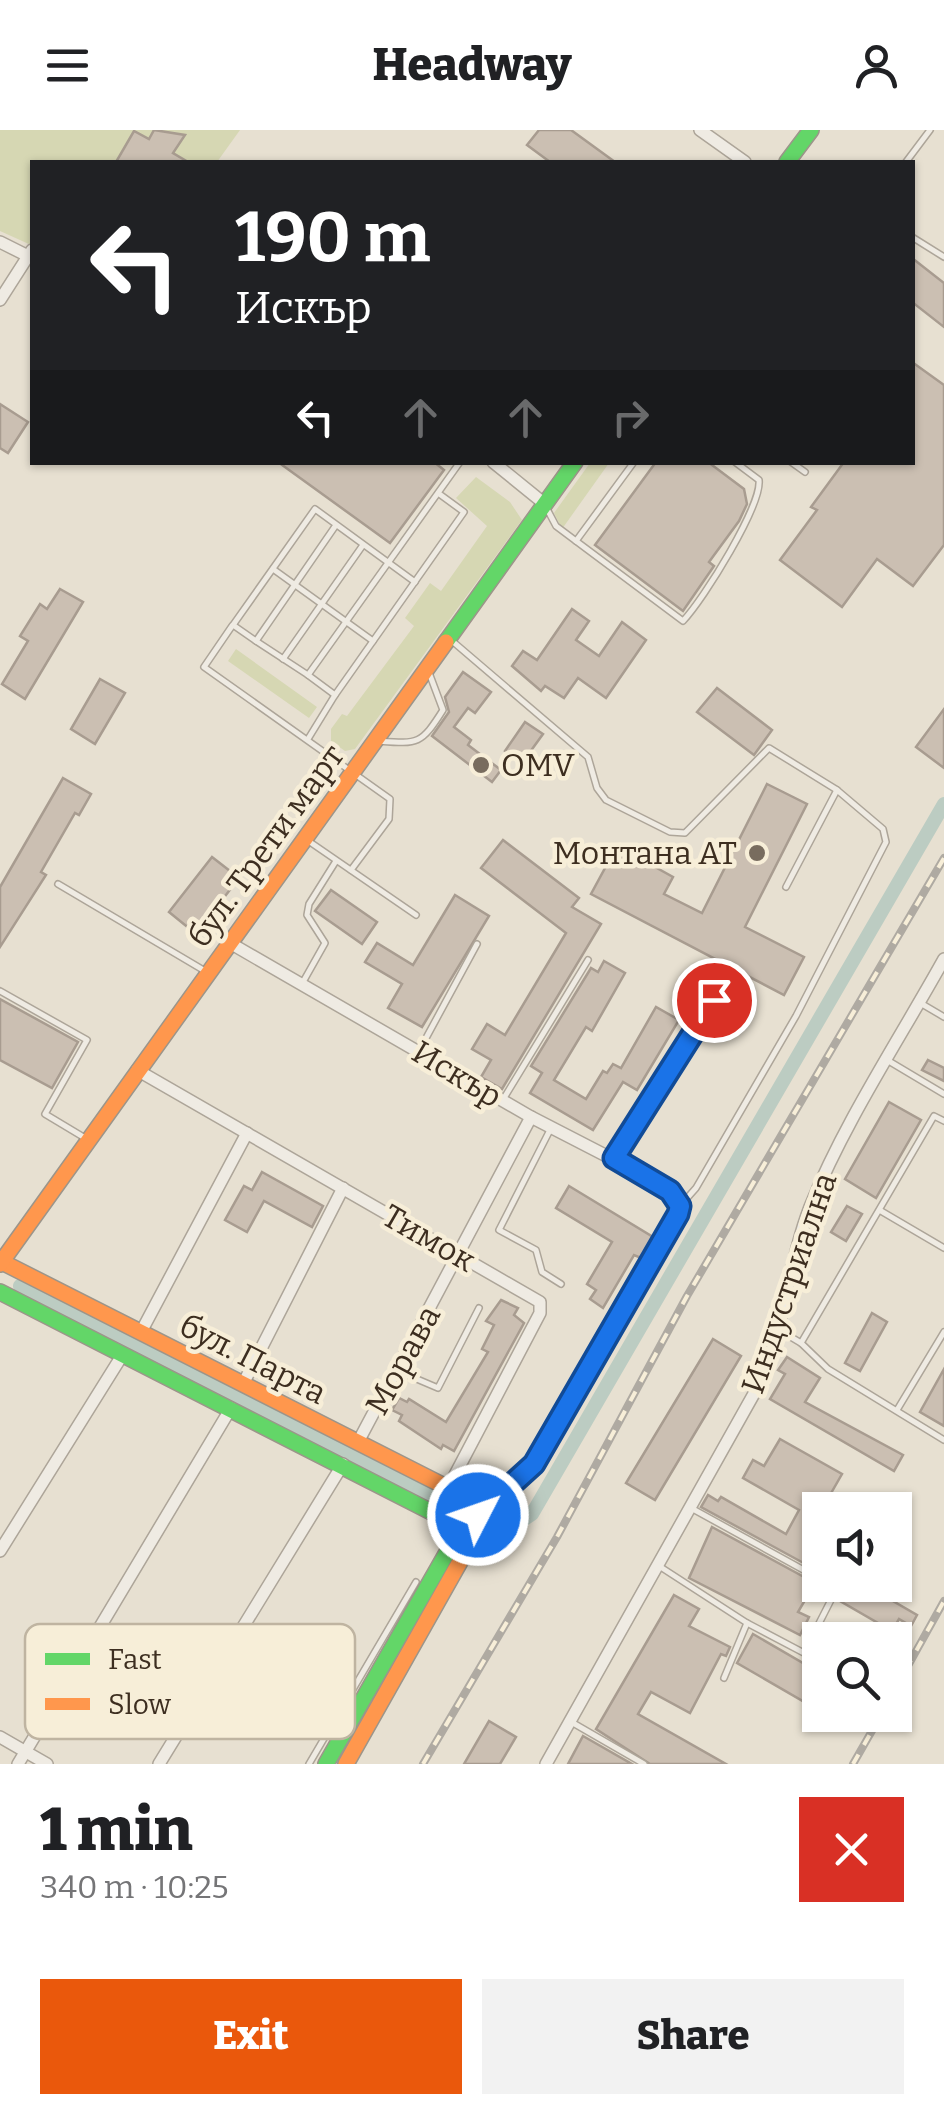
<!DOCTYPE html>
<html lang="en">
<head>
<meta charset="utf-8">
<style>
	:root { --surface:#fff; --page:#f2f2f2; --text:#202124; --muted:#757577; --accent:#ea580c }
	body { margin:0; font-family:Bitter,serif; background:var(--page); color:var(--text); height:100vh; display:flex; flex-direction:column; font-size:38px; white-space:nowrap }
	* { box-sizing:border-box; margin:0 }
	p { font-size:32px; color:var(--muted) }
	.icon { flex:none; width:55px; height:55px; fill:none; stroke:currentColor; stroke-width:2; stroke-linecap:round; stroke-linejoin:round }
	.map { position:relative; height:1634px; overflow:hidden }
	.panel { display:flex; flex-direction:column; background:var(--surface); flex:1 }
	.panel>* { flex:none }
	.hud { position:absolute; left:30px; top:30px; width:885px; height:305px; border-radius:0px; box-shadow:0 2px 8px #0004; background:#202124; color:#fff; overflow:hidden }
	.fabs { position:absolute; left:802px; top:1362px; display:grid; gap:20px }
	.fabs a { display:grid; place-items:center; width:110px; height:110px; border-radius:0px; background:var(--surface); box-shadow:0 2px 8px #0004; font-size:50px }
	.pin { position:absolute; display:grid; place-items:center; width:85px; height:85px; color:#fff; margin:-42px; border:5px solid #fff; border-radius:50%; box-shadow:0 2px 10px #0007 }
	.me { position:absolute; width:110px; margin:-55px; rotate:49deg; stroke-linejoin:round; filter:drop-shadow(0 0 8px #0008) }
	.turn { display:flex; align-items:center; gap:35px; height:210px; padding:0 40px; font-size:45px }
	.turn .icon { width:130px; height:130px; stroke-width:2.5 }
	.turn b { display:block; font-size:70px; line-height:85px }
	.lanes { display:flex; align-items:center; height:95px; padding:0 40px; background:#0003; justify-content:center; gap:50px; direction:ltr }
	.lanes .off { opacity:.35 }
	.round { display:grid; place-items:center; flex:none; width:105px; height:105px; border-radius:0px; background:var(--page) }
	.overview { display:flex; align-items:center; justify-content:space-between; height:170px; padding:0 40px }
	h1 { font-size:60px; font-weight:800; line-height:75px }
	.button { display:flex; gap:20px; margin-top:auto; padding:20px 40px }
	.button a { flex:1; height:115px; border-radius:0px; background:var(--accent); color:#fff; font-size:40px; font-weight:800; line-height:115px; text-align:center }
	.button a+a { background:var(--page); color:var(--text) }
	header { display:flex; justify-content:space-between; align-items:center; height:130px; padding:0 40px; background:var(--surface); font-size:45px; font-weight:800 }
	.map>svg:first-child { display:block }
</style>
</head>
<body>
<header><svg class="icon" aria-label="menu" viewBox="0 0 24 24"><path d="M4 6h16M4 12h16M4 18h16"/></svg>Headway<svg class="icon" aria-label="person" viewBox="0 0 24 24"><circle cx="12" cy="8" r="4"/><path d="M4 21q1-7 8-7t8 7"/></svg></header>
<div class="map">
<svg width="944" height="1634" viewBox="0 0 944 1634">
	<rect width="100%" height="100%" fill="#e7e0d1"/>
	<!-- green -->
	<g fill="#d6d7b3">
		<polygon points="0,0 240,0 217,32 32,32 31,115 0,101"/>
		<polygon points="590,333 609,333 562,399 554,383"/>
		<polygon points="476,347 510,372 522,390 355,619 345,621 331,611 331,599 342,584 347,586 414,496 405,488 430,453 441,461 487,396 456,368"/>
		<polygon points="236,519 317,577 309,588 228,531"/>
	</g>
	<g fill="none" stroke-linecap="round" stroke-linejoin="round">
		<!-- canal -->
		<g stroke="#bcccc2" stroke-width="14">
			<polyline points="20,1156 429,1364"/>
			<polyline points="501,1382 523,1390 532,1384 944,674"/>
		</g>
	</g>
	<!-- building -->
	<g fill="#cbbfb2" stroke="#a89c90" stroke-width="2.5">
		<polygon points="154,0 185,5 173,23 188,32 116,32 134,1 149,9"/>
		<polygon points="539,0 571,0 615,32 550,32 527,15"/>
		<polygon points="912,128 944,153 944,197 912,172"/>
		<polygon points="912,232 944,255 944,415 913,456 877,429 842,477 780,430 817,380 811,377 844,332 912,332"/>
		<polygon points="0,274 28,292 8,323 0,318"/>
		<polygon points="278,332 434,332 444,340 390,413"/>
		<polygon points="656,332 708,332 744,359 747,374 739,391 709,432 714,436 683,481 595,415"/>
		<polygon points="60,459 83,472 25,569 2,554 28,511 20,506 40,474 47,479"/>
		<polygon points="572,479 589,491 576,510 599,526 622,492 646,510 606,568 578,548 564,568 545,556 541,561 512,536 523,521 537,530"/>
		<polygon points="463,542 491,562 475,583 468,578 454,597 471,610 468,615 501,640 492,652 432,606 449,582 445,567"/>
		<polygon points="100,549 125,563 95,614 71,599"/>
		<polygon points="717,558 772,600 754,625 697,582"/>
		<polygon points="944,579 944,638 916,617"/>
		<polygon points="525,592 543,604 522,633 505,621"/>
		<polygon points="63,648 91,664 79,685 75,683 41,742 46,745 0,817 0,757"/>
		<polygon points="767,654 807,674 745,797 804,827 784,865 591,764 617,716 673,747 664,764 702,783"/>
		<polygon points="503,710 579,768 572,777 601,794 502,959 481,947 491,930 472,919 487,894 505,905 566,803 481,738"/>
		<polygon points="212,727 239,748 196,804 169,782"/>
		<polygon points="331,760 377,792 362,814 315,781"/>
		<polygon points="455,765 489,786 422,897 388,878 402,854 365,832 377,813 413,835"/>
		<polygon points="604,831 625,843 592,901 586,897 554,950 586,969 603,941 607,943 613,934 621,938 656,877 679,890 637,960 623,952 593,1000 530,963 542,943 531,936 591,838 598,842"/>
		<polygon points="0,869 78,912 52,958 0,930"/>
		<polygon points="928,930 944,938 944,951 922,940"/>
		<polygon points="889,972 921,990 876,1068 845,1049"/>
		<polygon points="262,1042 323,1076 312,1097 264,1071 247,1102 225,1090 244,1056 252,1060"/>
		<polygon points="569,1056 653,1107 641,1128 634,1125 603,1178 590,1169 596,1160 587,1154 612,1112 556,1078"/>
		<polygon points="847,1076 862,1084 846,1111 831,1102"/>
		<polygon points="501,1170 518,1178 514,1185 524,1193 454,1321 443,1315 441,1319 399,1291 402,1285 392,1280 399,1268 407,1272 409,1269 446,1292 488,1222 482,1219 494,1195 486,1191"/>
		<polygon points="872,1183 887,1192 860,1241 845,1233"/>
		<polygon points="713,1209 741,1226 655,1370 626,1353"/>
		<polygon points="787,1227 820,1248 805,1272 903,1325 894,1341 770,1269 785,1244 778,1240"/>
		<polygon points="944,1239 944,1296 920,1282"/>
		<polygon points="780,1309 842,1344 826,1372 841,1380 820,1380 820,1442 701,1377 708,1365 718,1371 721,1367 786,1404 799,1380 743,1348 753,1330 764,1336"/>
		<polygon points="712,1397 815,1453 798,1482 809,1487 800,1505 689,1448"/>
		<polygon points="849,1455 884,1455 898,1463 893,1471 917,1485 911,1496 899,1489 892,1501 840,1471"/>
		<polygon points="674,1465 699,1479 689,1496 730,1517 726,1526 721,1524 690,1583 651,1562 638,1584 726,1634 650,1634 596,1599"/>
		<polygon points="753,1504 820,1543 820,1581 737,1533"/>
		<polygon points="489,1591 516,1607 500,1634 464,1634"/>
		<polygon points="583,1606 632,1634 568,1634"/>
	</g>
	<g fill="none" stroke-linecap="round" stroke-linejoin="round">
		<defs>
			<g id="lane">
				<polyline points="906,32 930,0"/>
				<polyline points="912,107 944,127"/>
				<path d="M634 332 576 411 683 491C704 469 762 375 759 350L735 332"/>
				<polyline points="791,332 805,342"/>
				<path d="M438 363 464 382 335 565 308 545C359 474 409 403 460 332"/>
				<polyline points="546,377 556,396 576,411"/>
				<polyline points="336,395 256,511 233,495 315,379 415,452"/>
				<polyline points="273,439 373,511"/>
				<polyline points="232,496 204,537 390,669 389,689 351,740"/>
				<polyline points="451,510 588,627 597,658 606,670 670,702 685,703 769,618 837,660 883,699 886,712 796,886 696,1058 680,1076"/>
				<polyline points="256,511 308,545"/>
				<polyline points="283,529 363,415"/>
				<polyline points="308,609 335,565"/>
				<path d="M378 611C418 614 421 615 443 580L428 540"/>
				<polyline points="307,710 416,785"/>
				<polyline points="58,754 205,841"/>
				<polyline points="786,757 837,660"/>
				<polyline points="303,852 325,813 307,785 309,774 336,731"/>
				<polyline points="0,861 87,910 45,984 85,1008"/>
				<polyline points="922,874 944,887"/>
				<polyline points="419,921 477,814"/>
				<polyline points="887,930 944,964"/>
				<polyline points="504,968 588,830"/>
				<polyline points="944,991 934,986 801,1213 828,1239 944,1310"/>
				<polyline points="550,1000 499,1100 536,1120 542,1142 561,1154"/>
				<polyline points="614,1028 713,870"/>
				<polyline points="881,1081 944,1118"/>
				<polyline points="779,1200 801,1213"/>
				<polyline points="398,1241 438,1258 479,1178"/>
				<polyline points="897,1280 944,1202"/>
				<polyline points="691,1378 820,1449"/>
				<polyline points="659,1436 747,1493 804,1523 836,1460 829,1455"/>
				<polyline points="724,1548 747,1493"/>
				<polyline points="573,1593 644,1634"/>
				<polyline points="309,1634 416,1452"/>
			</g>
			<g id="street">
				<polyline points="700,0 745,32"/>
				<polyline points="0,112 28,126"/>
				<polyline points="0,170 32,120"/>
				<polyline points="493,332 546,375"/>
				<polyline points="230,813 531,987 663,1055 678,1069 679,1084 534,1334 455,1399"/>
				<polyline points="137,940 540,1172 540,1183 436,1381"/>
				<polyline points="141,1202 247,1003"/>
				<polyline points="243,1254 343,1058"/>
				<polyline points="358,1312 531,987"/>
				<polyline points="0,1421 123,1224"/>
				<polyline points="0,1607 47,1634"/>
				<polyline points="18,1634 231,1278"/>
				<polyline points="159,1634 343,1334"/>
				<path d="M546 1634 760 1253C785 1196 788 1134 810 1077 845 991 899 910 944 829"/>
			</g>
			<g id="fast">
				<polyline points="787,32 811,0"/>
				<polyline points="446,512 575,332"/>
				<polyline points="0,1162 451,1392 453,1412 326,1634"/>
			</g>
			<g id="slow">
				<polyline points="0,1131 448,1358 475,1378 475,1405 346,1634"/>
				<polyline points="0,1134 446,512"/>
			</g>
		</defs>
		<!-- lane casing -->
		<use href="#lane" stroke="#ada599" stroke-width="8"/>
		<!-- street casing -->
		<use href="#street" stroke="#ada599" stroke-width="14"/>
		<!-- fast casing -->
		<use href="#fast" stroke="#9c958a" stroke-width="18"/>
		<!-- slow casing -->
		<use href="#slow" stroke="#9c958a" stroke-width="18"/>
		<!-- lane -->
		<use href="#lane" stroke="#efebe3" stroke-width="5"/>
		<!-- street -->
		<use href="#street" stroke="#efebe3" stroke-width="11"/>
		<!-- fast -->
		<use href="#fast" stroke="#63d668" stroke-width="15"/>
		<!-- slow -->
		<use href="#slow" stroke="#ff974d" stroke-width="15"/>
		<defs>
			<g id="rail">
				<polyline points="895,1559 944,1471"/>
				<polyline points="423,1634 557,1407 687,1166 944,728"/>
				<polyline points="853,1634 881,1585"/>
			</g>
		</defs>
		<!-- rail casing -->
		<use href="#rail" stroke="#afaaa2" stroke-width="8"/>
		<!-- rail -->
		<use href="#rail" stroke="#f7eed8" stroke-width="4" stroke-dasharray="11" stroke-linecap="butt"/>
	</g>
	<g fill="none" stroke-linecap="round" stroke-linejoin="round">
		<defs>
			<polyline id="route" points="478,1385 534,1334 678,1084 680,1076 670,1061 614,1028 714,870"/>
		</defs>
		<!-- route casing -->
		<use href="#route" stroke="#114b97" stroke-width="25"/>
		<!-- route -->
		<use href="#route" stroke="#1a73e8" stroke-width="18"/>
	</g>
	<!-- markers -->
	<g fill="#786c5e" stroke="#f7eed8" stroke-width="4">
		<circle cx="481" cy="635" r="10"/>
		<circle cx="757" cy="723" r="10"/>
	</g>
	<g text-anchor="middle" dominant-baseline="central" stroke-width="9" stroke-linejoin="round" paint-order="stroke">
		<!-- poi labels -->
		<g font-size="32" fill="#3d2e20" stroke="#f7eed8" text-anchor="start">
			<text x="501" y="635">OMV</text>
			<text x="737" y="723" text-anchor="end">Монтана АТ</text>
		</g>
		<!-- street labels -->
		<g font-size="32" fill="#3d2e20" stroke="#f7eed8">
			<text transform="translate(266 716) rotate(-54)">бул. Трети март</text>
			<text transform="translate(457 944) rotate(31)">Искър</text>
			<text transform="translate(429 1108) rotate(30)">Тимок</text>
			<text transform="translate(789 1153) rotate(-71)">Индустриална</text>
			<text transform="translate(253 1229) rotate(27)">бул. Парта</text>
			<text transform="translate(403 1230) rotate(-61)">Морава</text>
		</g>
	</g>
	<!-- legend -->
	<rect x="25" y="1494" width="330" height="115" rx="15" fill="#f7eed8" stroke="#bfb4a1" stroke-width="2.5"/>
	<rect x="45" y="1523" width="45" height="12" fill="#63d668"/>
	<rect x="45" y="1568" width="45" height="12" fill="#ff974d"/>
	<g font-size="28" fill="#3d2e20">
		<text x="108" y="1539">Fast</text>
		<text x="108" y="1584">Slow</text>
	</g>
</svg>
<div class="fabs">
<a><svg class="icon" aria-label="sound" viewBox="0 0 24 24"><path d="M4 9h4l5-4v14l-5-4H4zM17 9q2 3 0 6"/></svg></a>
<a><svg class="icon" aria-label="search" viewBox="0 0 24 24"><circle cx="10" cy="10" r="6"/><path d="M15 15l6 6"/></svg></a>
</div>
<div class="pin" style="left:714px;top:870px;background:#d93025"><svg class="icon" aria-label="arrive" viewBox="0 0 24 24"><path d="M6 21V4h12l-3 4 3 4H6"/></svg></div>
<svg class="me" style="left:478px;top:1385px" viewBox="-20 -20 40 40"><circle r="17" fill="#1a73e8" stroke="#fff" stroke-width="3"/><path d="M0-11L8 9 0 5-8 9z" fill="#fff"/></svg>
<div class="hud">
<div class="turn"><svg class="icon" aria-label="left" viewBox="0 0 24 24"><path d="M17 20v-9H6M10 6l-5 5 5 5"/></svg><div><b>190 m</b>Искър</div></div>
<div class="lanes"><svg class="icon" aria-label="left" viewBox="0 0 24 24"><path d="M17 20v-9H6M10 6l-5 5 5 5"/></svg><svg class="icon off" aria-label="ahead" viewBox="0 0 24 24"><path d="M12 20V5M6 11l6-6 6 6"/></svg><svg class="icon off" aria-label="ahead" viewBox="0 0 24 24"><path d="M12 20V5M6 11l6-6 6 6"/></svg><svg class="icon off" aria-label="right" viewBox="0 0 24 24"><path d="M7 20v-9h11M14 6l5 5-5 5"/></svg></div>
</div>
</div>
<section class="panel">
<div class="overview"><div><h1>1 min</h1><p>340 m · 10:25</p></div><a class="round" style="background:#d93025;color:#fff"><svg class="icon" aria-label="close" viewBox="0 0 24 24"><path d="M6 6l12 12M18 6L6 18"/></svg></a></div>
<div class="button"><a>Exit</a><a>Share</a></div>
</section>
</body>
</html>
